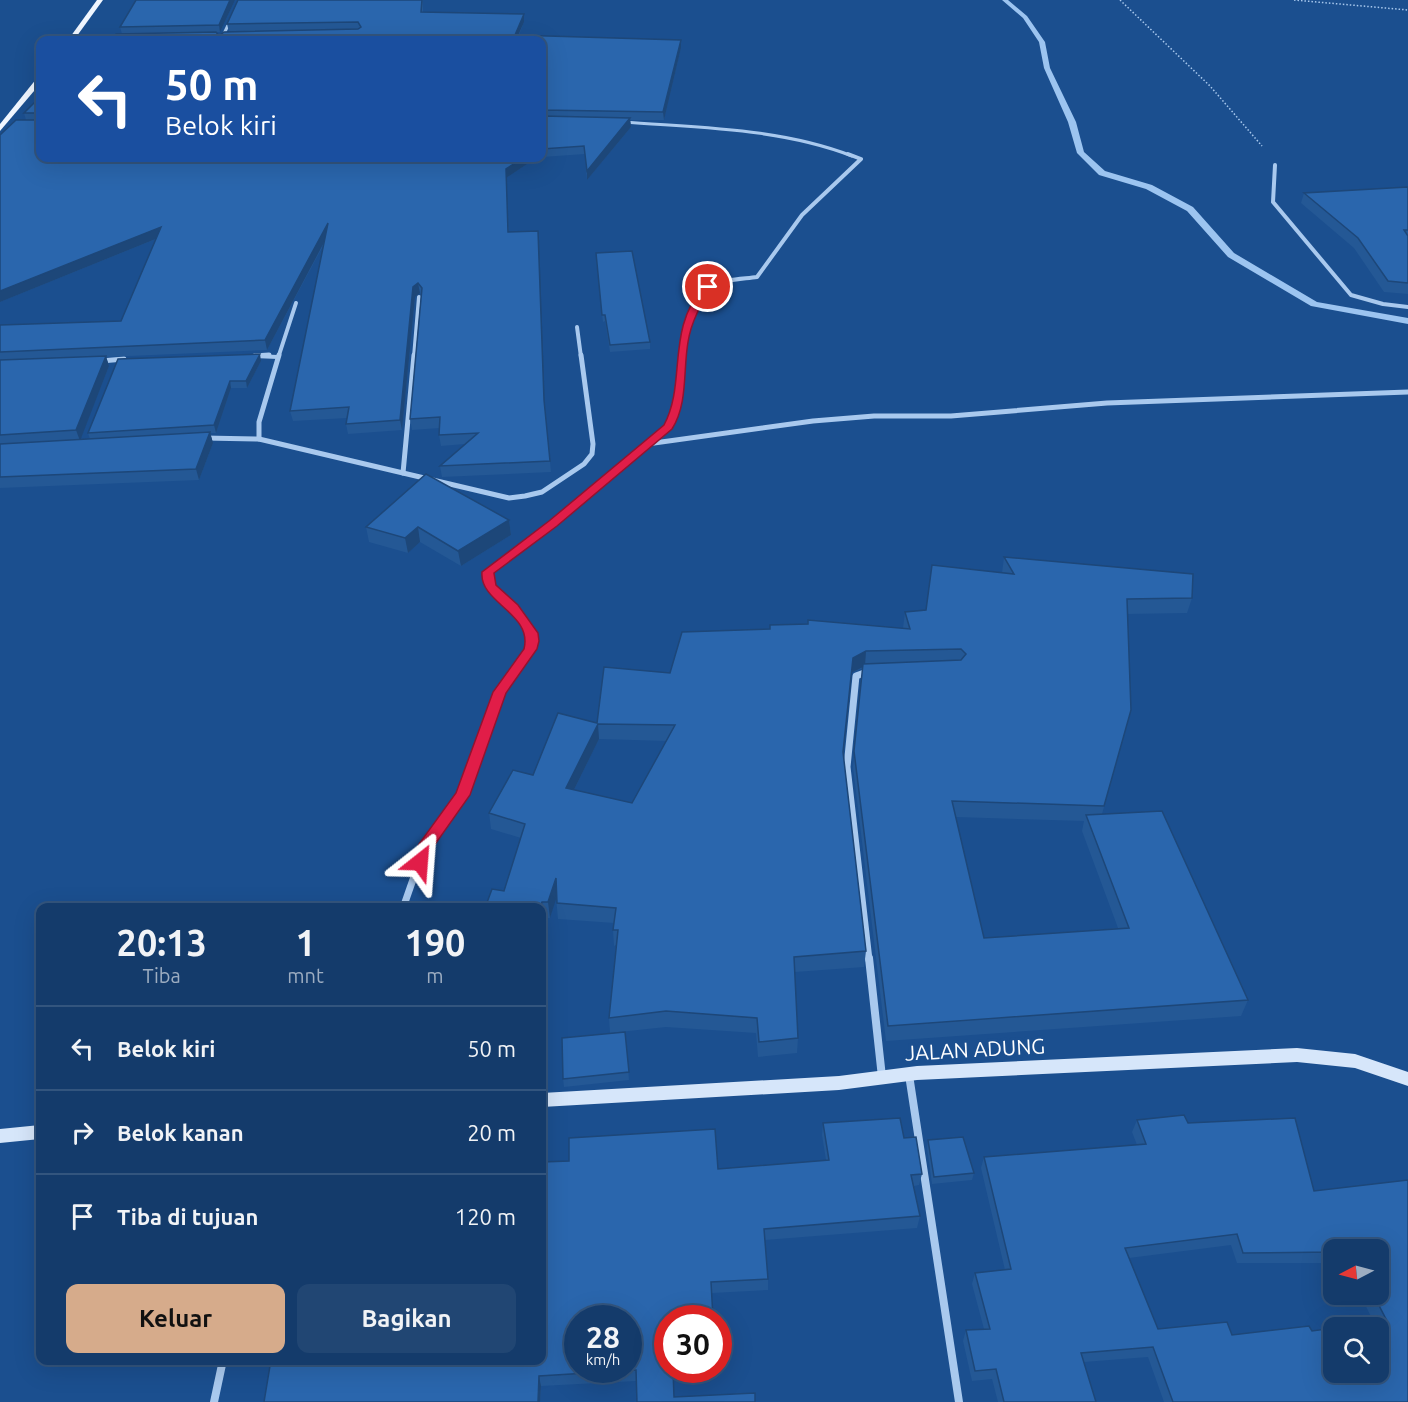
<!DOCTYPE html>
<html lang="id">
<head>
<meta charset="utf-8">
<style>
	:root { --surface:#143b6b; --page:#214673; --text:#f1f3f6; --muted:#9dadc1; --line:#33557e; --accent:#d6ab8b }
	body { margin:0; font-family:Ubuntu,sans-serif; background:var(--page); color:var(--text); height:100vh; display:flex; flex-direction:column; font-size:22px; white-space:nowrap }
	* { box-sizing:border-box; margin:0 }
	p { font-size:20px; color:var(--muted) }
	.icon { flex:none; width:33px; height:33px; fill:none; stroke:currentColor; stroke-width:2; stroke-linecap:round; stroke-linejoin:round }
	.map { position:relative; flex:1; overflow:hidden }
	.details { position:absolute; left:36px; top:903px; width:510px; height:462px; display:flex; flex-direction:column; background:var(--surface); border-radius:12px; box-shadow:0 6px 24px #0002,0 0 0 2px var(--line) }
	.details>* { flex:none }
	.top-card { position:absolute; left:36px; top:36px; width:510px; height:126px; border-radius:12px; box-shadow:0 6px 24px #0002,0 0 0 2px var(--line); background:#1a4fa0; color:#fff; overflow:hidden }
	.needle { width:39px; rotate:264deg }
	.tools { position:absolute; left:1323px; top:1239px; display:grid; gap:12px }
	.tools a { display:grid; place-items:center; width:66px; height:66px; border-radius:12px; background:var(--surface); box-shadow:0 6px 24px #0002,0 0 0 2px var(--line); font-size:30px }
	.speed { position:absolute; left:564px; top:1305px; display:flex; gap:12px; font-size:30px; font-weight:700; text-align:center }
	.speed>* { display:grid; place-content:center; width:78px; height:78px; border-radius:50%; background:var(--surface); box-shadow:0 6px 24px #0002,0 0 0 2px var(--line); line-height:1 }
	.speed small { font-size:15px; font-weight:400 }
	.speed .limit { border:9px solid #d22; background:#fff; color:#111 }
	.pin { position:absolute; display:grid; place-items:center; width:51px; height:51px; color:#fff; margin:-26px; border:3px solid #fff; border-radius:50%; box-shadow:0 2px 6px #0007 }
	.me { position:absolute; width:66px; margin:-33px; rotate:28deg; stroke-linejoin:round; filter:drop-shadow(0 0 4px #0008) }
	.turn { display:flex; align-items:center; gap:21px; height:126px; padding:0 30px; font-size:27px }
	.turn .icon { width:78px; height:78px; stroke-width:2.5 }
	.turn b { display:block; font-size:42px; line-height:51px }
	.eta { display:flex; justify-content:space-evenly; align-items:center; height:102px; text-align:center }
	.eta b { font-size:36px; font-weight:700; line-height:42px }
	.cta { display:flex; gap:12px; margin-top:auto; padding:12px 30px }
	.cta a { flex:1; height:69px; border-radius:12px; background:var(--accent); color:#111; font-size:24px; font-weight:700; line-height:69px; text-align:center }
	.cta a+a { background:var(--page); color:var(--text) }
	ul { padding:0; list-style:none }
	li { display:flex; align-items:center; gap:18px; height:84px; padding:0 30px; border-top:2px solid var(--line) }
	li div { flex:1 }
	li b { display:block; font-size:22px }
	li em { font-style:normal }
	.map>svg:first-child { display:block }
</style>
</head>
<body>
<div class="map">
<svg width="1408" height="1402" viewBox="0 0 1408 1402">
	<rect width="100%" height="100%" fill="#1b4f8f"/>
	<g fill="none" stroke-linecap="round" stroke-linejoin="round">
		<!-- stream -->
		<polygon fill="#9cc4f0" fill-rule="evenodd" points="1002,0 1008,0 1027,16 1045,42 1050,68 1076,122 1084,152 1105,171 1152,185 1193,207 1234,253 1317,302 1408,318 1408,324 1311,306 1228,257 1187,211 1146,189 1099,175 1077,153 1068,122 1044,68 1039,42 1023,18"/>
		<!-- path -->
		<g stroke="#a9c9ee" stroke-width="1.5" stroke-dasharray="1.5 2" stroke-linecap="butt">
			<polyline points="1120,0 1210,86 1262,146"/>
			<polyline points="1294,0 1408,10"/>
		</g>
		<!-- street-far4 -->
		<g stroke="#a9c9ee" stroke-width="3">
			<polyline points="73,39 120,38"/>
			<polyline points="221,40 231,19"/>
			<path d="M623 122C699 128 780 128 852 156"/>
		</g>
		<!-- street-far3 -->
		<g stroke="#a9c9ee" stroke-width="4">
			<polyline points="1275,165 1273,202 1351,295 1383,304 1408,307"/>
			<polyline points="577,327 581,357"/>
			<polyline points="279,355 296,303"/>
			<polyline points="254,356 278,357"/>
			<polyline points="414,357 419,297"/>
			<path d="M681 357C683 338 693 295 711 286 724 279 743 279 757 277L802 215 861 159 848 154"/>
		</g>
		<!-- street-far2 -->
		<g stroke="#a9c9ee" stroke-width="5">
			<polyline points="254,356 269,355"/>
			<polyline points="101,361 124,359"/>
			<polyline points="204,438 259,439 259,422 279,355"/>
			<polyline points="259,439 403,473 414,355"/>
			<polyline points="647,444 813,421 874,416 951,416 1107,403 1408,392"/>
			<polyline points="403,473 509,498 525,496 542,492 584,464 592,454 593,444 581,355"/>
			<path d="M522 619C511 604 486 592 488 572L553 524 668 427 676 414 681 355"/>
		</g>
		<!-- street-far1 -->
		<g stroke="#a9c9ee" stroke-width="7">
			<polyline points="867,672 856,676 847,767 869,960"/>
			<polyline points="403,908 424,848 463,795 499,692 530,649 532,633 521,617"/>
		</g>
		<!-- street -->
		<g stroke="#a9c9ee" stroke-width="8">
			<polyline points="869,958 882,1077"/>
			<polyline points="909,1075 959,1402"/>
			<polyline points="214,1402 223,1360"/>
		</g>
		<!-- secondary -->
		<g fill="#d6e6fa" fill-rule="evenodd">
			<polygon points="1297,1048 1355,1054 1408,1072 1408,1086 1355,1068 1297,1062 917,1080 839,1090 542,1107 542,1093 839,1076 917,1066"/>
			<polygon points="40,1125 40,1139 0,1143 0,1129"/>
		</g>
		<!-- primary -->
		<g fill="#f0f6ff" fill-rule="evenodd">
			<polygon points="97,0 103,0 74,40 68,40"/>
			<polygon points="37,78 40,78 40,84 0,131 0,124"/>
		</g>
	</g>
	<!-- wall -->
	<g fill="#245895" fill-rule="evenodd">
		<polygon points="136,0 235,0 220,32 216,32 219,36 224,32 229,32 227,24 238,0 423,0 423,12 524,14 524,22 519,35 681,40 681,48 664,120 630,120 631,127 587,180 585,154 542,157 542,40 112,40 116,34 122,34 120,27"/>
		<polygon points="40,97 40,158 540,158 536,158 506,178 509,232 539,240 545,409 551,472 442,477 440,466 465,444 441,446 439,435 440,428 412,430 410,419 421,295 420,293 415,297 402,430 348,434 346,424 347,418 293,421 290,411 324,244 267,350 106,357 109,366 80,440 90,439 88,433 261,361 247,388 231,388 216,433 210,433 213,443 199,480 0,488 0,325 121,321 156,239 0,302 0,135 26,120 24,113"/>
		<polygon points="1408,187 1408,294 1384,292 1354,248 1301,203 1304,193"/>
		<polygon points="596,260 650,342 650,349 610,352 605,321 603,322"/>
		<polygon points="509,520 511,535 461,566 420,542 408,553 369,542 366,527"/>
		<path d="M1004 557 1192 598 1187 613 1127 614 1131 710 1102 814 1248 1000 1241 1016 886 1041 853 767 863 668 851 673 843 752 866 951 864 967 795 972 798 1038 797 1053 758 1057 756 1033 666 1027 610 1033 609 1018 616 945 614 946 613 930 614 923 558 919 556 897 550 918H544L504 891 521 838 491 829 489 813 533 775 597 723 670 673 770 629 807 624 808 620 903 628 905 612 926 610 1002 573ZM599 739 667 741 632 803 574 790ZM956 817 1084 821 1082 831 1118 928 984 938Z"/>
		<polygon points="625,1032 629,1080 564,1087 563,1079"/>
		<path d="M1137 1120 1188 1123 1314 1191 1408 1180V1402H1164L1148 1357 1084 1362 1096 1402H998L992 1379 972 1381 963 1341 966 1330 984 1329 972 1284 975 1273 1005 1270 981 1168 984 1157 1137 1145 1132 1132ZM1231 1245 1237 1263H1334V1250H1378V1294H1360L1374 1323 1312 1331 1232 1335 1158 1329 1129 1258Z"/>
		<polygon points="823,1123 904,1138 922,1174 919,1185 914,1186 920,1216 917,1228 765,1240 768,1279 768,1290 712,1293 668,1318 674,1397 637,1402 636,1381 541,1386 540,1402 264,1402 718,1169 826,1160 822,1135"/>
		<polygon points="928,1140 974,1173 972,1180 932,1184 927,1148"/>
	</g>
	<!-- shaded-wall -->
	<g fill="#1d4779">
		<polygon points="230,0 235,0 220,32 219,25"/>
		<polygon points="524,14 524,22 516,40 515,35"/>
		<polygon points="681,40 681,48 664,120 663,112"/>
		<polygon points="630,118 631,127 587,180 587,171"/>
		<polygon points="523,158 536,158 506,178 509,242 506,169"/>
		<polygon points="328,223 329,233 267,350 265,340"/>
		<polygon points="161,227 163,236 0,302 0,291"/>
		<polygon points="538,231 539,240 545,411 544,400"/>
		<polygon points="418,283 420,293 415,297 402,430 400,420 413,287"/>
		<polygon points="260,354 261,361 247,388 246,381"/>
		<polygon points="106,356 109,366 80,441 76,430"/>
		<polygon points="230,381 231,388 216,433 214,425"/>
		<polygon points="210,432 213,443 199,480 196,469"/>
		<polygon points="509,520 511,535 461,566 458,551"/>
		<polygon points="418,527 420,542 408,553 405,538"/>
		<polygon points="866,651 865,666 851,673 853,658"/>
		<polygon points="598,724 599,739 567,804 566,788"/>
		<polygon points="556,878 558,893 550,918 548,902"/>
		<polygon points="542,902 544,918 542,926 542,908 540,908"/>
		<polygon points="539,1376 541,1386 540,1402 538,1402"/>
	</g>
	<!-- building -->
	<g fill="#2a66ad" stroke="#1d4779" stroke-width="1.5" fill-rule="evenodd">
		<polygon points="136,0 230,0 219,25 120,27"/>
		<polygon points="238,0 422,0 421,12 524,14 515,35 681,40 663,112 542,110 542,40 112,40 116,34 216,32 219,36 224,32 358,29 361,27 358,22 227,24"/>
		<polygon points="40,97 40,115 39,113 24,113"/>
		<polygon points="542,116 630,118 587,171 584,146 542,149"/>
		<polygon points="40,117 40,158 523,158 506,169 508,232 538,231 544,400 550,461 440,466 478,433 439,435 440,417 410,419 422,288 418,283 413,287 400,420 346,424 349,407 290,411 328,223 265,340 0,352 0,325 121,321 161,227 0,291 0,135 16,120 39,120"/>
		<polygon points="1408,187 1408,230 1404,230 1408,236 1408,283 1388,281 1358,238 1304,193"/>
		<polygon points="632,251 650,342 610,345 605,315 602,315 596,253"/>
		<polygon points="260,354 246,381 230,381 214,425 88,433 118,359"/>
		<polygon points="106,356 76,430 0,435 0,360"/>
		<polygon points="210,432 196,469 0,477 0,444"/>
		<polygon points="426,474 509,520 458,551 418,527 405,538 366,527"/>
		<path d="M1004 557 1193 574 1192 598 1127 599 1131 710 1104 806 952 801 984 938 1129 928 1086 815 1162 811 1248 1000 888 1026 854 751 863 664 961 660 966 654 961 649 866 651 853 658 843 752 866 951 794 957 798 1038 759 1042 757 1018 666 1011 609 1018 618 930H613L616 908 557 903 556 878 548 902H542L540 908H485L492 889 504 891 525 824 489 813 513 770 533 775 558 713 597 723 604 667 670 673 682 632 770 629V625L808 624V620L910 629 905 612 926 610 932 565 1014 574ZM598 724 675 725 632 803 566 788Z"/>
		<polygon points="625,1032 629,1072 563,1079 562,1038"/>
		<path d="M1184 1115 1188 1123 1295 1118 1314 1191 1408 1180V1402H1173L1153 1347 1081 1353 1096 1402H1004L996 1369 975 1371 966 1330 990 1329 975 1273 1011 1269 984 1157 1146 1144 1137 1120ZM1237 1234 1243 1253 1334 1252V1250H1378V1294H1373L1387 1321 1340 1328H1378V1372H1334V1328L1312 1331 1309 1326 1232 1335 1227 1322 1158 1329 1125 1248Z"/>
		<path d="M900 1118 904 1138 916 1137 922 1174 911 1175 920 1216 764 1229 768 1279 711 1282 713 1318H668V1370H673L674 1397 755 1393V1402H637L636 1370 539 1376 538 1402H264L271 1360H542V1162L569 1161V1138L715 1129 718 1169 829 1160 823 1123ZM578 1318H628V1370H578Z"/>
		<polygon points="963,1137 974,1173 934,1177 928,1140"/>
	</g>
	<!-- route -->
	<path fill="#e11d48" stroke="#92132f" stroke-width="1.5" d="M705 285 713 287C701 302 691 323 688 342 683 371 688 404 672 429L557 526 494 573 496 585 518 605 538 633 539 641 537 649 506 693 470 795 431 850 425 866H414L412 862 419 844 456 793 493 692 524 649C533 613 479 603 482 572L549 521 664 425C687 382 665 329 705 285Z"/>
	<g text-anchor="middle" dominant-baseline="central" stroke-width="6" stroke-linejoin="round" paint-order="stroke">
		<!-- near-street labels -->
		<g font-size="21" fill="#fff" stroke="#1b4f8f">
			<text transform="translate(975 1049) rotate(-3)">JALAN ADUNG</text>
		</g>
	</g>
</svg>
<div class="tools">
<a><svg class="needle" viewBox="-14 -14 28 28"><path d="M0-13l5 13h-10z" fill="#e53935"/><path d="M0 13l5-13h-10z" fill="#9dadc1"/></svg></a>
<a><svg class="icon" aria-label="search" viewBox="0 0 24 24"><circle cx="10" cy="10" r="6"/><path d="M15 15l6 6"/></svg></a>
</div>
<div class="speed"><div>28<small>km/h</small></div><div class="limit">30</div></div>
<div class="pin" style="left:708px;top:287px;background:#d93025"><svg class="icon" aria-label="arrive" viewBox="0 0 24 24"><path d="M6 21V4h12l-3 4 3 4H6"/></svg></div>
<svg class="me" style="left:420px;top:862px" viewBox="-20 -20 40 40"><path d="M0-17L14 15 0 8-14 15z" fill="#e11d48" stroke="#fff" stroke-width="4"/></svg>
<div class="top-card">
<div class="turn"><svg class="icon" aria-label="left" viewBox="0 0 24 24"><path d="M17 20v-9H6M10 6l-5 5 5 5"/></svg><div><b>50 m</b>Belok kiri</div></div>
</div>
<section class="details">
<div class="eta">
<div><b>20:13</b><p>Tiba</p></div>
<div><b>1</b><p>mnt</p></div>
<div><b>190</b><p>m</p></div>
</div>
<ul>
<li><svg class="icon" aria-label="left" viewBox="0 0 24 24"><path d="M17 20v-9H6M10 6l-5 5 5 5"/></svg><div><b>Belok kiri</b></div><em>50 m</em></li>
<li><svg class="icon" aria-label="right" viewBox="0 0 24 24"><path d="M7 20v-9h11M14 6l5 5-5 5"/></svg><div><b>Belok kanan</b></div><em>20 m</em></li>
<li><svg class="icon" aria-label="arrive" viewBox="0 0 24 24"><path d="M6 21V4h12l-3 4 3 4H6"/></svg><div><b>Tiba di tujuan</b></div><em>120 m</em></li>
</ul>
<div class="cta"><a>Keluar</a><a>Bagikan</a></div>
</section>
</div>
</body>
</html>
